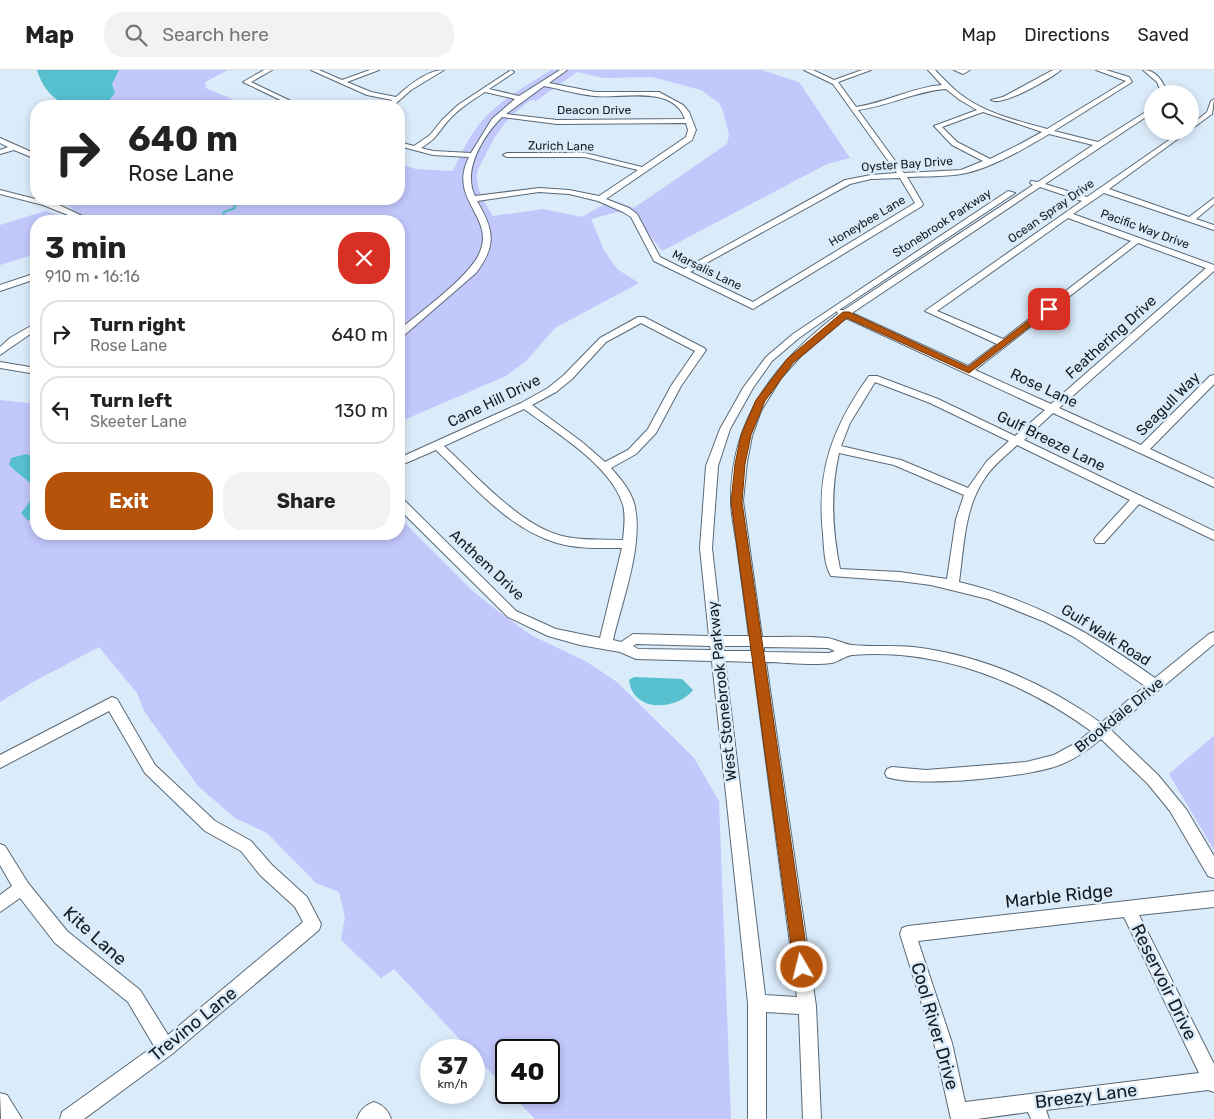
<!DOCTYPE html>
<html lang="en">
<head>
<meta charset="utf-8">
<style>
	:root { --surface:#fff; --page:#f2f2f2; --text:#222; --muted:#767676; --line:#e0e0e0; --accent:#b45309 }
	body { margin:0; font-family:Rubik,sans-serif; background:var(--page); color:var(--text); height:100vh; display:flex; flex-direction:column; font-size:19px; white-space:nowrap }
	* { box-sizing:border-box; margin:0 }
	p { font-size:16px; color:var(--muted) }
	.icon { flex:none; width:28px; height:28px; fill:none; stroke:currentColor; stroke-width:2; stroke-linecap:round; stroke-linejoin:round }
	.map { position:relative; flex:1; overflow:hidden }
	.drawer { position:absolute; left:30px; top:145px; width:375px; height:325px; display:flex; flex-direction:column; background:var(--surface); border-radius:20px; box-shadow:0 2px 8px #0003 }
	.drawer>* { flex:none }
	.top-card { position:absolute; left:30px; top:30px; width:375px; height:105px; border-radius:20px; box-shadow:0 2px 8px #0003; background:#fff; color:var(--text); overflow:hidden }
	.tools { position:absolute; left:1144px; top:15px; display:grid; gap:10px }
	.tools a { display:grid; place-items:center; width:55px; height:55px; border-radius:50%; background:var(--surface); box-shadow:0 2px 8px #0003; font-size:25px }
	.speed { position:absolute; left:420px; top:969px; display:flex; gap:10px; font-size:25px; font-weight:700; text-align:center }
	.speed>* { display:grid; place-content:center; width:65px; height:65px; border-radius:50%; background:var(--surface); box-shadow:0 2px 8px #0003; line-height:1 }
	.speed small { font-size:12px; font-weight:400 }
	.speed .limit { border:2px solid #111; border-radius:8px; background:#fff; color:#111 }
	.pin { position:absolute; display:grid; place-items:center; width:42px; height:42px; color:#fff; margin:-21px; border-radius:10px; box-shadow:0 2px 8px #0006 }
	.me { position:absolute; width:55px; margin:-28px; rotate:352deg; stroke-linejoin:round; filter:drop-shadow(0 0 4px #0008) }
	.turn { display:flex; align-items:center; gap:18px; height:105px; padding:0 15px; font-size:22px }
	.turn .icon { width:65px; height:65px; stroke-width:2.5 }
	.turn b { display:block; font-size:35px; line-height:42px }
	.round { display:grid; place-items:center; flex:none; width:52px; height:52px; border-radius:20px; background:var(--page) }
	.summary { display:flex; align-items:center; justify-content:space-between; height:85px; padding:0 15px }
	h1 { font-size:30px; font-weight:700; line-height:38px }
	.cta { display:flex; gap:10px; margin-top:auto; padding:10px 15px }
	.cta a { flex:1; height:58px; border-radius:20px; background:var(--accent); color:#fff; font-size:20px; font-weight:700; line-height:58px; text-align:center }
	.cta a+a { background:var(--page); color:var(--text) }
	ul { padding:0; list-style:none }
	li { display:flex; align-items:center; gap:15px; height:68px; margin:0 10px 8px; padding:0 5px; border:2px solid var(--line); border-radius:20px }
	li div { flex:1 }
	li b { display:block; font-size:19px }
	li em { font-style:normal }
	header { display:flex; align-items:center; gap:30px; box-sizing:border-box; height:70px; padding:0 25px; background:var(--surface); border-bottom:1px solid var(--line) }
	header strong { font-size:24px }
	nav { display:flex; gap:28px; margin-inline-start:auto; font-size:18px }
	.search { width:350px; height:45px; background:var(--page); display:flex; align-items:center; gap:12px; box-sizing:border-box; padding:0 18px; border-radius:20px; color:var(--muted); font-size:19px }
	.map>svg:first-child { display:block }
</style>
</head>
<body>
<header>
<strong>Map</strong>
<div class="search"><svg class="icon" aria-label="search" viewBox="0 0 24 24"><circle cx="10" cy="10" r="6"/><path d="M15 15l6 6"/></svg>Search here</div>
<nav><a>Map</a><a>Directions</a><a>Saved</a></nav>
</header>
<div class="map">
<svg width="1214" height="1049" viewBox="0 0 1214 1049">
	<rect width="100%" height="100%" fill="#daebfa"/>
	<!-- green -->
	<g fill="#c2c7fc" fill-rule="evenodd">
		<polygon points="111,0 228,0 205,12 206,18 248,36 60,36 87,21"/>
		<path d="M551 0H761L799 12 850 88 827 94 662 181 641 153 628 139 591 149 604 180 617 199 639 213 555 258 526 291 506 306 399 352V151H36V184L0 195V155L45 141 62 146 73 139 58 129H399V94L416 99 453 101C460 87 467 70 477 57 494 33 526 16 551 0ZM577 2 604 8 652 7 701 20 719 33 723 41 729 65 727 74 634 138 612 130 582 147 543 139 493 146C486 136 475 117 477 104 478 98 482 91 485 86 497 60 508 47 531 30L536 31Z"/>
		<polygon points="0,330 36,334 36,464 399,464 399,447 474,522 503,545 531,565 587,592 617,612 694,688 719,731 731,1049 535,1049 510,1023 549,1022 549,980 506,980 506,1019 474,984 474,980 470,980 394,899 381,908 341,870 345,847 339,822 316,813 267,763 235,748 198,716 144,641 137,623 99,577 31,613 0,632"/>
		<polygon points="1214,666 1214,780 1169,704"/>
	</g>
	<!-- water -->
	<g fill="#57c0cf">
		<path d="M37 0H119L112 14 115 23 110 29 112 36H68C52 29 42 17 37 0Z"/>
		<path d="M26 384 36 388V451L27 450 21 443C46 414 29 415 9 395L11 388Z"/>
		<path d="M634 607 682 609 693 620C676 641 633 643 629 610Z"/>
	</g>
	<g fill="none" stroke-linecap="round" stroke-linejoin="round">
		<!-- stream -->
		<polyline stroke="#57c0cf" stroke-width="2" points="227,151 223,148 224,142 235,138 233,129"/>
		<defs>
			<g id="minor">
				<polygon points="264,0 272,0 251,12 301,36 293,36 243,12"/>
				<path d="M311 0H319L342 10 370 0H379L347 12 371 22 396 27C408 16 427 0 444 0L411 20 393 36 387 35 392 30 367 25Z"/>
				<path d="M511 0 514 2 513 3 489 19 519 26 560 0H567L549 13 595 22H659L683 35 689 42 696 60 692 70 606 129 629 138 637 144 660 187 684 199 845 110 871 105 897 103 833 14 804 0H813L834 10 862 0H871L838 12 856 37C885 33 913 17 942 15L928 0H935C943 8 951 17 960 24 984 43 1018 51 1047 59L1126 11 1096 0H1106L1129 7 1132 12 1054 61 1098 72 1152 38V43L1045 114 1087 127 1182 61H1190V56L1207 42 1211 31 1214 29 1212 44 1109 119 1189 147 1214 128V134L1196 149 1214 155V160L1104 123 1073 144 1214 195V201L1059 338 1141 375 1210 306 1214 305V314L1150 379 1214 409V417L1053 343 1024 370 1214 461V470L1139 434 1104 473H1096L1094 470 1096 467 1130 430 1017 375C1006 386 993 395 985 408 964 438 964 477 959 512 1034 530 1093 564 1155 608L1209 564 1214 562V574L1111 660 1158 705 1186 739 1214 786V808L1208 806 1170 741 1148 714 1101 669C1089 679 1077 688 1062 694 1034 707 916 718 887 707L885 703 887 699 892 697 926 700 1026 692 1054 685 1076 673 1091 661C1022 611 938 578 852 585 845 586 838 592 831 593 813 596 784 592 766 592L816 936 821 1049H803L799 944 766 942V1049H748V933L712 591 636 589 620 582 580 575 548 566 508 547 399 439V428L403 429 516 541 556 559 600 568 622 478C600 478 578 479 557 473 508 459 471 413 436 380L399 396V388L521 333 548 318 564 305 600 268 638 247H644L704 278 706 280 681 316 656 363 636 384 611 398C621 409 632 422 635 437 643 477 622 531 613 570L621 572 633 564 709 566 700 478 706 396 720 359 743 318 766 287 793 264 1008 121 1015 123 839 240H844L1033 115 1030 113 1031 111 1038 112 1093 75 1049 64C1026 78 988 100 961 104 944 107 925 106 907 107L923 134 922 136 753 239 654 191 631 147 623 142 598 131 569 124 539 122 477 131C494 160 497 175 476 203L402 267 399 268V260C419 243 469 207 479 184 497 147 447 131 469 87L433 85 399 76V72L414 76 430 65 442 50 458 35ZM544 16C560 19 577 24 594 26 621 29 673 14 685 49L557 50 506 44ZM946 19 960 30 977 40 934 56 952 75 983 91 961 100 904 103 858 40C889 36 916 21 946 19ZM485 22 515 29 492 49 471 83 433 81 421 78C437 68 436 65 447 52 457 40 471 31 485 22ZM983 42 1042 62 1022 73 990 89 957 72 942 57ZM502 47 557 54 686 53 688 60 686 67 642 97 585 83H507L503 85 507 87H585L638 100 599 126 569 120 539 118 475 126C462 100 483 66 502 47ZM900 108 915 133 753 232 690 202 850 114 871 109ZM1040 117 1082 131 925 241 997 274 968 296 852 243ZM1068 148 1131 171 1003 269 937 241ZM1138 173 1206 198 1051 334 975 300ZM837 241 838 244C776 291 730 349 731 431 731 446 735 461 737 476 741 506 745 536 749 566H722L712 478 718 396 730 359 753 318 772 291 799 268ZM846 248 1045 340 1015 366 938 329 877 306H869C833 356 816 401 823 464 824 477 824 495 831 506L900 511 931 515 988 529 1045 552 1074 567 1145 616 1101 653C1045 613 981 585 913 577 893 575 872 577 852 575 843 574 836 569 827 568 806 566 783 567 762 567L743 431 747 392 752 366 761 341 781 308 800 287ZM641 253 695 281 671 316 648 359 628 380 605 392 582 372 532 335 556 322 572 309 606 272ZM875 312 930 333 1009 371 987 391 968 418 901 390 841 376 850 353ZM524 339C556 363 611 395 623 435 626 446 624 459 623 470 603 469 582 471 562 466 519 455 476 405 444 376ZM839 383 894 395 964 425 956 449 947 509 900 502 840 499C832 459 830 422 839 383ZM636 574 710 576 711 580 638 579 633 576ZM724 576H751V581H724ZM764 577 828 578 835 581 829 583 764 582ZM725 591 753 592 797 927 765 925Z"/>
				<polygon points="954,0 970,0 963,4"/>
				<path d="M1053 0H1061C1050 9 1002 37 991 30L1003 27Z"/>
				<path d="M1143 0C1157 0 1163 12 1168 24H1162L1157 12Z"/>
				<polygon points="0,68 36,84 36,89 14,80 0,84 0,80 8,77 0,73"/>
				<polygon points="0,120 59,135 93,151 83,151 43,135 0,124"/>
				<polygon points="36,203 36,209 0,221 0,215"/>
				<polygon points="36,253 36,260 0,285 0,277 10,268"/>
				<polygon points="0,292 36,298 36,304 0,298"/>
				<polygon points="112,627 117,629 155,695 215,751 251,771 272,795 307,827 321,854 319,860 172,984 84,1049 60,1049 62,1042 154,976 128,932 55,873 20,828 0,842 0,825 12,816 0,795 0,774 5,776 28,813 67,861 140,920 168,965 303,852 295,837 260,805 241,781 205,761 145,703 109,641 0,698 0,685"/>
				<path d="M1214 821V837L1139 845 1214 994V1022L1208 1020 1046 1040 1049 1049H1031L1028 1042 977 1049H951L934 973 900 864 902 858 908 856ZM1124 847 1199 1003 965 1032 952 973 918 871Z"/>
				<polygon points="0,1023 7,1025 22,1049 1,1049"/>
				<path d="M374 1032C383 1035 388 1040 391 1049H357C360 1040 365 1035 374 1032Z"/>
			</g>
		</defs>
		<!-- minor casing -->
		<use href="#minor" stroke="#5a6976" stroke-width="2"/>
		<!-- minor -->
		<use href="#minor" fill="#fff" fill-rule="evenodd"/>
	</g>
	<!-- route -->
	<polygon fill="#b45309" stroke="#753606" points="1046,237 1053,239 969,303 847,248 793,293 765,331 751,365 745,394 742,432 809,897 807,902 802,904 796,902 794,897 731,432 735,394 741,365 756,330 787,289 843,242 849,242 968,297"/>
	<g text-anchor="middle" dominant-baseline="central" stroke-width="5" stroke-linejoin="round" paint-order="stroke">
		<!-- far-street labels -->
		<g font-size="12" fill="#161c21" stroke="#daebfa">
			<text x="594" y="40">Deacon Drive</text>
			<text transform="translate(561 76) rotate(1)">Zurich Lane</text>
			<text transform="translate(907 94) rotate(-4)">Oyster Bay Drive</text>
			<text transform="translate(1051 141) rotate(-35)">Ocean Spray Drive</text>
			<text transform="translate(867 151) rotate(-31)">Honeybee Lane</text>
			<text transform="translate(942 153) rotate(-33)">Stonebrook Parkway</text>
			<text transform="translate(1145 159) rotate(20)">Pacific Way Drive</text>
			<text transform="translate(707 200) rotate(26)">Marsalis Lane</text>
		</g>
		<!-- street labels -->
		<g font-size="15" fill="#161c21" stroke="#daebfa">
			<text transform="translate(1111 267) rotate(-42)">Feathering Drive</text>
			<text transform="translate(1044 318) rotate(25)">Rose Lane</text>
			<text transform="translate(494 331) rotate(-26)">Cane Hill Drive</text>
			<text transform="translate(1168 334) rotate(-45)">Seagull Way</text>
			<text transform="translate(1051 371) rotate(26)">Gulf Breeze Lane</text>
			<text transform="translate(487 495) rotate(43)">Anthem Drive</text>
			<text transform="translate(1106 565) rotate(32)">Gulf Walk Road</text>
			<text transform="translate(722 621) rotate(-96)">West Stonebrook Parkway</text>
			<text transform="translate(1119 645) rotate(-39)">Brookdale Drive</text>
		</g>
		<!-- near-street labels -->
		<g font-size="18" fill="#161c21" stroke="#daebfa">
			<text transform="translate(1059 826) rotate(-6)">Marble Ridge</text>
			<text transform="translate(95 866) rotate(42)">Kite Lane</text>
			<text transform="translate(1164 912) rotate(64)">Reservoir Drive</text>
			<text transform="translate(193 954) rotate(-39)">Trevino Lane</text>
			<text transform="translate(935 956) rotate(74)">Cool River Drive</text>
			<text transform="translate(1086 1026) rotate(-7)">Breezy Lane</text>
		</g>
	</g>
</svg>
<div class="tools">
<a><svg class="icon" aria-label="search" viewBox="0 0 24 24"><circle cx="10" cy="10" r="6"/><path d="M15 15l6 6"/></svg></a>
</div>
<div class="speed"><div>37<small>km/h</small></div><div class="limit">40</div></div>
<div class="pin" style="left:1049px;top:239px;background:#d93025"><svg class="icon" aria-label="arrive" viewBox="0 0 24 24"><path d="M6 21V4h12l-3 4 3 4H6"/></svg></div>
<svg class="me" style="left:802px;top:897px" viewBox="-20 -20 40 40"><circle r="17" fill="#b45309" stroke="#fff" stroke-width="3"/><path d="M0-11L8 9 0 5-8 9z" fill="#fff"/></svg>
<div class="top-card">
<div class="turn"><svg class="icon" aria-label="right" viewBox="0 0 24 24"><path d="M7 20v-9h11M14 6l5 5-5 5"/></svg><div><b>640 m</b>Rose Lane</div></div>
</div>
<section class="drawer">
<div class="summary"><div><h1>3 min</h1><p>910 m · 16:16</p></div><a class="round" style="background:#d93025;color:#fff"><svg class="icon" aria-label="close" viewBox="0 0 24 24"><path d="M6 6l12 12M18 6L6 18"/></svg></a></div>
<ul>
<li><svg class="icon" aria-label="right" viewBox="0 0 24 24"><path d="M7 20v-9h11M14 6l5 5-5 5"/></svg><div><b>Turn right</b><p>Rose Lane</p></div><em>640 m</em></li>
<li><svg class="icon" aria-label="left" viewBox="0 0 24 24"><path d="M17 20v-9H6M10 6l-5 5 5 5"/></svg><div><b>Turn left</b><p>Skeeter Lane</p></div><em>130 m</em></li>
</ul>
<div class="cta"><a>Exit</a><a>Share</a></div>
</section>
</div>
</body>
</html>
